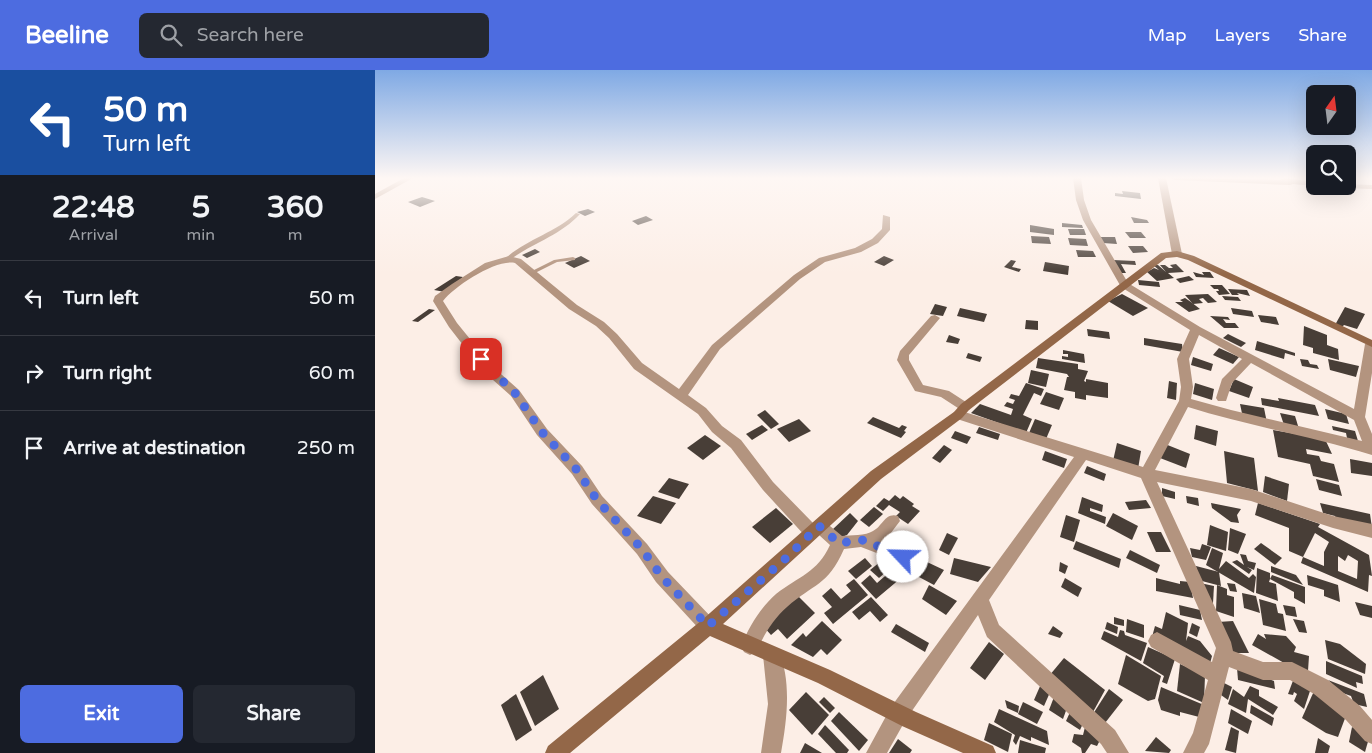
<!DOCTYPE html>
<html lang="en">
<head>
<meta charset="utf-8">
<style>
	:root { --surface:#171b24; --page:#242831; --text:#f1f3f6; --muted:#9ea1a6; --line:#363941; --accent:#4d6ce0 }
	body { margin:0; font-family:"Varela Round",sans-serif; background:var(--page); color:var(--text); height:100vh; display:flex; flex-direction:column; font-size:19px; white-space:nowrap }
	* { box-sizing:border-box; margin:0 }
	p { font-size:16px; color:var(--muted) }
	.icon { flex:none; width:28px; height:28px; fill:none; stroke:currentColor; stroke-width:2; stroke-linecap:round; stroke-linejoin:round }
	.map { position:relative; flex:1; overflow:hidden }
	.drawer { display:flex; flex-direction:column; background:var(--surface); width:375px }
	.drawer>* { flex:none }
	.guide { background:#1a4fa0; color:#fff; overflow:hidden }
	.needle { width:32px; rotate:14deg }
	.controls { position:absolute; left:931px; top:15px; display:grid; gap:10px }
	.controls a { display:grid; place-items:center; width:50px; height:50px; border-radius:8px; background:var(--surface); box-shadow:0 5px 20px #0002; font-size:25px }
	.pin { position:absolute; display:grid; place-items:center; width:42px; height:42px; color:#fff; margin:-21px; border-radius:10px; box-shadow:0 2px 8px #0006 }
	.me { position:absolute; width:55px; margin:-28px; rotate:294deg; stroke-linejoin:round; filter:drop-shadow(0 0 4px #0008) }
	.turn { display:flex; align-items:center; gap:18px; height:105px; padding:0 20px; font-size:22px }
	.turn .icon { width:65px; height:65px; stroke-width:2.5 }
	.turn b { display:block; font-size:35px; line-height:42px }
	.eta { display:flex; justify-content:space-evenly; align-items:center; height:85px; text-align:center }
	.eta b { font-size:30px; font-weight:700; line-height:35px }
	.button { display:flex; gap:10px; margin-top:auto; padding:10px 20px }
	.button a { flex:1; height:58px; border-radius:8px; background:var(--accent); color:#fff; font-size:20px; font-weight:700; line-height:58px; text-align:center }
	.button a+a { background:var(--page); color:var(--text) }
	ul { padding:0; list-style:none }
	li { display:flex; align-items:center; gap:15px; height:75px; padding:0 20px; border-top:1px solid var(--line) }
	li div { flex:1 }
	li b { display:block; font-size:19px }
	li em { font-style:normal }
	header { display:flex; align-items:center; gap:30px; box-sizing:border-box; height:70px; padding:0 25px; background:var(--accent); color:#fff }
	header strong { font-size:24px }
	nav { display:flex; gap:28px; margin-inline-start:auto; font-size:18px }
	.search { width:350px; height:45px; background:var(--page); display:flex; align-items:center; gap:12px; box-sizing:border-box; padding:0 18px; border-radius:8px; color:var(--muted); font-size:19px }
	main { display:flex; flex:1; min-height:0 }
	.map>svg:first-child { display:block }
</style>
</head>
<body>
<header>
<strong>Beeline</strong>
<div class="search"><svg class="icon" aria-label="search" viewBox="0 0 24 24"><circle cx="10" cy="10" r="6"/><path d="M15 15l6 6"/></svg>Search here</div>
<nav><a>Map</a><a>Layers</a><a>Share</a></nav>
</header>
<main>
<section class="drawer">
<div class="guide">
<div class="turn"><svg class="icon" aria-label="left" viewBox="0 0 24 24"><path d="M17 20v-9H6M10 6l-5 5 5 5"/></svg><div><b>50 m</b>Turn left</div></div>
</div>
<div class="eta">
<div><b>22:48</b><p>Arrival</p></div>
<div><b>5</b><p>min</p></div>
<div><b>360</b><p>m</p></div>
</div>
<ul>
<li><svg class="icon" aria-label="left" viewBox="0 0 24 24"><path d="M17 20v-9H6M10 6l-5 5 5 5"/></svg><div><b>Turn left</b></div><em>50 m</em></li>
<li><svg class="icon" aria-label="right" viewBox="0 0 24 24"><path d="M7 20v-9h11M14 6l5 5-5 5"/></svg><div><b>Turn right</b></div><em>60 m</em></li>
<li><svg class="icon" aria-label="arrive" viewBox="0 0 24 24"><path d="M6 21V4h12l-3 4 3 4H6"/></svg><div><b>Arrive at destination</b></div><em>250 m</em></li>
</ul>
<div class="button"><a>Exit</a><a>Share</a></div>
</section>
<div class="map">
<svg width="997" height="683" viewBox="0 0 997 683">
	<rect width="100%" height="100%" fill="#fceee6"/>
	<!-- building -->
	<g fill="#483e37" fill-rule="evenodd">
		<polygon points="747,121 765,123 766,129 740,126 740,123 748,124"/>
		<polygon points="47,127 60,131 45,137 33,132"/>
		<polygon points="213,139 220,142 210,146 202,142"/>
		<polygon points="271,146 278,150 263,155 257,151"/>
		<polygon points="756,147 772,150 774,153 759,153"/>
		<polygon points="687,153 707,155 708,158 687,157"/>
		<polygon points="655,155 679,159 679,165 655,162"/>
		<polygon points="693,159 709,159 711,165 695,165"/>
		<polygon points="750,162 766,162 771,168 755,168"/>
		<polygon points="656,166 674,167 676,174 657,173"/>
		<polygon points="725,167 740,167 742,174 728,173"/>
		<polygon points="693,168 711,169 713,176 695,175"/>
		<polygon points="753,176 768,176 773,182 758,183"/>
		<polygon points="160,179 165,182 152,188 147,185"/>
		<polygon points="701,180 718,181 721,187 703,187"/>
		<polygon points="206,186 215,191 199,198 190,193"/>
		<polygon points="509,186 519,190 509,196 499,192"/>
		<polygon points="636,190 641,191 637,197 646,199 644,202 629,197"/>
		<polygon points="738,190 760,191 761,195 746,194 751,203 744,203"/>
		<polygon points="670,192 694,196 693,205 668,201"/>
		<polygon points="801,194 809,202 793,203 799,208 782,211 772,202 779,198 784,200 778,195 783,195 791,202 785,195 790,195 794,198 798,198 795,195"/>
		<polygon points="818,202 829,205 827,202 835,202 839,208 821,207"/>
		<polygon points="81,206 88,207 70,222 59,220"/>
		<polygon points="814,206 819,210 805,213 801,209"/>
		<polygon points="763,210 784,212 785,217 764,215"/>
		<polygon points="835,215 847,215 855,224 844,225 841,221 844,221 843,219 839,219"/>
		<polygon points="853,219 872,220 875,226 862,223 864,225 857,225"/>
		<polygon points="747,224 773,238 758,246 733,231"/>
		<polygon points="833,224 842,232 833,233 828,228 824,229 828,233 818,234 810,225"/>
		<polygon points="847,226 863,227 866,231 850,230"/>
		<polygon points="810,228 816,232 825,239 814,242 800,232 808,232 805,230"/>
		<polygon points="560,234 572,237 568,246 555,244"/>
		<polygon points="970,237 990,244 982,259 969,255 967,257 960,255"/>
		<polygon points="585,238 612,244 609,252 582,246"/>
		<polygon points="856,238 877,241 879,247 858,244"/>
		<polygon points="54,239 60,240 43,252 37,251"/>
		<polygon points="883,245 901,247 904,255 886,252"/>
		<polygon points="835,246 853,247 855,250 848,249 851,253 860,253 864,258 849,258"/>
		<polygon points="651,250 663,251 663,260 650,259"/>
		<polygon points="929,256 952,265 952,275 963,279 964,290 938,283 938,278 928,275"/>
		<polygon points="712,259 734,262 735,269 713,266"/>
		<polygon points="853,264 871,273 866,277 848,268"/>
		<polygon points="574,265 585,269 583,274 571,272"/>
		<polygon points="769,268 807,274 808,282 769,275"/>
		<polygon points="882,271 920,283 920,286 910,283 909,289 880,280"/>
		<polygon points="844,278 864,287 858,294 838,285"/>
		<polygon points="688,280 709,284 710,293 687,289 687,286 693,287 693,284 688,284"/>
		<polygon points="593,283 607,287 605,292 591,288"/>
		<polygon points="818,287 838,294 836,301 816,295"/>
		<polygon points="663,288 703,294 703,299 713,301 709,311 711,312 711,309 733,313 733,328 711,325 711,330 700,328 700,322 689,320 692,307 694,307 692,304 661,298"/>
		<polygon points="925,289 933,290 935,294 942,295 944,299 927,296"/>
		<polygon points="953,289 984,296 981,307 955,300"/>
		<polygon points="656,300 674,304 671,317 653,313"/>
		<polygon points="859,309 878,317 874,328 854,321"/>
		<polygon points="794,311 802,313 801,330 792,328"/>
		<polygon points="651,313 669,319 666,326 659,323 648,345 657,349 651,363 596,343 605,334 636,345 638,339 629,336 632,332 638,334 640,330 634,328 636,324 644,326"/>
		<polygon points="820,313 839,319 837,330 818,324"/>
		<polygon points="671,322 689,328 684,340 665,334"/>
		<polygon points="886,328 904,331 903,328 940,335 944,346 887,335"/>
		<polygon points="865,334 889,338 892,353 868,348"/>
		<polygon points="950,339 971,344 974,354 953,349"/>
		<polygon points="390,340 404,354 396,359 382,345"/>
		<polygon points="905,343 920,346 924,359 909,355"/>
		<polygon points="498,347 524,358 527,355 532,357 529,361 531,362 526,368 492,353"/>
		<polygon points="424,349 436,361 414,372 402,359"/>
		<polygon points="660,349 677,355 671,369 654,363"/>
		<polygon points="387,355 393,360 377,370 371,364"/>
		<polygon points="821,355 843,361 841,376 819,369"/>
		<polygon points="957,356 980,361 983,371 972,368 971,363 958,360"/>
		<polygon points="604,357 625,364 623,370 601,363"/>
		<polygon points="898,360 950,369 957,384 931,379 932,384 944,386 946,391 959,394 964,412 938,406 935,394 903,387"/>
		<polygon points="580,361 596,367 592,374 576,368"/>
		<polygon points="330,365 346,376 328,390 312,378"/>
		<polygon points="742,373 766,381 763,399 738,391"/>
		<polygon points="790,374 815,384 811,398 785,388"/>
		<polygon points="569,375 577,380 565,393 557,388"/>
		<polygon points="670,381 692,389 689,398 667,390"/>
		<polygon points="849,381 879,388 883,421 852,413"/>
		<polygon points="975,389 997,393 997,406 976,403"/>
		<polygon points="712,396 731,404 729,411 709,403"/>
		<polygon points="890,406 914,414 912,431 888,422"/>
		<polygon points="294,408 314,414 304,429 283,422"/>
		<polygon points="941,409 964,415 967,426 944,420"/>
		<polygon points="787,418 800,422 800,429 787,426"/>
		<polygon points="520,425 525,429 528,426 539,434 537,436 545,441 533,454 521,446 525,442 514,435 508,441 501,436 509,428 514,431"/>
		<polygon points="278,426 301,433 286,454 262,446"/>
		<polygon points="811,426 823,428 824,436 812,433"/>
		<polygon points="707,427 728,435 727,442 715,438 715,441 731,447 730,454 703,443"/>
		<polygon points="771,430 776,438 754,440 750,432"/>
		<polygon points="836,433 866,439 862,445 864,453 856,452 837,438"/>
		<path d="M883 433 945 454 943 457 994 485 997 506 994 505 993 522 926 493 928 487 949 496V482L954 472 940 463 928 487 914 481V458L880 445ZM973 485 983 491 982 509 963 501V486L970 491Z"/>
		<polygon points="945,433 995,444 997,458 962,451 960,446 948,443"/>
		<polygon points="499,437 508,444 494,457 485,450"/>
		<polygon points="401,438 418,454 395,473 377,457"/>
		<polygon points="475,443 483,451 472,465 464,468 457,460"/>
		<polygon points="738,443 763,456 757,470 731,456"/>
		<polygon points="691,445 705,450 699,472 685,467"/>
		<polygon points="835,455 853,462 851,481 832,475"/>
		<polygon points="855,458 871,464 863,484 853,480"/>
		<polygon points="772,462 786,462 796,482 781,482"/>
		<polygon points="572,463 583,468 574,485 564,480"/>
		<polygon points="701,471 746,489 744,498 698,479"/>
		<polygon points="886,473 907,488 900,495 879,479"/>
		<polygon points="827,474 836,477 831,490 817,487 815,478 825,480"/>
		<polygon points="837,478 848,483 844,499 851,491 874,508 878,504 881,507 879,523 831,495"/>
		<polygon points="755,480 785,495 782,503 751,488"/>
		<polygon points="865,484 871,485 873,491 881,493 879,500 872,497 877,500 874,504 857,492 862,490 869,495"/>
		<polygon points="490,488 497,496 481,509 473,501"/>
		<polygon points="510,488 518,496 504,508 495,500"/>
		<polygon points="579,488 616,497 603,512 575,504"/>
		<polygon points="552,492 569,500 559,515 544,507"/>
		<polygon points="685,492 693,496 690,504 684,501"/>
		<polygon points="821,496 844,502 846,516 823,510"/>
		<polygon points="896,496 921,505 928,515 896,502"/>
		<polygon points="882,498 895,503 895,509 897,505 930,517 930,534 919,528 919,522 895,509 894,512 901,514 903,531 881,523"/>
		<polygon points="517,500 526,508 501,529 486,513 495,505 502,513"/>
		<polygon points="932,505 963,515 965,532 949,526 949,520 933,515"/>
		<polygon points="690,508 707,518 703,527 686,517"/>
		<polygon points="781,508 805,514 805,511 815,512 818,528 781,521"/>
		<polygon points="479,509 493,525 458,554 449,543 457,537 447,526 456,518 466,529 476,521 471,515"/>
		<polygon points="825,513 839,516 838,533 834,533"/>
		<polygon points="852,513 860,514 862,522 855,521"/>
		<polygon points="554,515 582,531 571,545 547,529"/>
		<polygon points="842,515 852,519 852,525 859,527 859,547 841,541"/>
		<polygon points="420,523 440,543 412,569 403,559 396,565 388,556"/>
		<polygon points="867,523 881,526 885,543 869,538"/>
		<polygon points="496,527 513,545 505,552 495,541 484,550 477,542"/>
		<polygon points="884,529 901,534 903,543 908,544 911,561 888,555"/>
		<polygon points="980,532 997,536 997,548 985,545"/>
		<polygon points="804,535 825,540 827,550 805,545"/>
		<polygon points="908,535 920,537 922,547 911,545"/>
		<polygon points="791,542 813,553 811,571 813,566 825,571 837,586 834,597 777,567 780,556 787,559"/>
		<polygon points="739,547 749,550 749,556 739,554"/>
		<polygon points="752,549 769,555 769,568 751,562"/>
		<polygon points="918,549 929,551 932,563 924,562"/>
		<polygon points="447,551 467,570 452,585 446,579 438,587 416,575 428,563 431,567"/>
		<polygon points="858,551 874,583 857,583 843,552"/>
		<polygon points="732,552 743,557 742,564 730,559"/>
		<polygon points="817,553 825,557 822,567 814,563"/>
		<polygon points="521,554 554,573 550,582 516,562"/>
		<polygon points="678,556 688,563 685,568 673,564"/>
		<polygon points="745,560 749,561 750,565 772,573 766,591 726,569 729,561 743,567"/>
		<polygon points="883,564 891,569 889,564 911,566 921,577 919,582 934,586 933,601 918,598 877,575"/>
		<polygon points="950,570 965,574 991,594 990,604 953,589"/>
		<polygon points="614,572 629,584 610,610 595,598"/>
		<polygon points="773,577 800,589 792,614 787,612 789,606 768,593"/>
		<polygon points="751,585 786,606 780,629 773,631 743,614"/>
		<polygon points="689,588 730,620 718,642 674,606"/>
		<polygon points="951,591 987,606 988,614 981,612 982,618 951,604"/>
		<polygon points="805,594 830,605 829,633 802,621"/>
		<polygon points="862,598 899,611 900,619 863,610"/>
		<polygon points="168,605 184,639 160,656 145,622"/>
		<polygon points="919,608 936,618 929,639 919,631 922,624 919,622 918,625 913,624"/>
		<polygon points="953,610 989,624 992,637 979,634 976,626 965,622"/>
		<polygon points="849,613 857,617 853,630 846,625"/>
		<polygon points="666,614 676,620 669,636 659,630"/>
		<polygon points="875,616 884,620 884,626 903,637 898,645 873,629 871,643 853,634 858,619 869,627"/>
		<polygon points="786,617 829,635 828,648 805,642 805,646 786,640 783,630"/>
		<polygon points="734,619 748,630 730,653 718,644"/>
		<polygon points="939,621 972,643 963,667 951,663 927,648"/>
		<polygon points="431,622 454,645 437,665 414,640"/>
		<polygon points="141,624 157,660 141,671 126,635"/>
		<polygon points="449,627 460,638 455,643 444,632"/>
		<polygon points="679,627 693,635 688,649 674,640"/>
		<polygon points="630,630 644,636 643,643 632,638"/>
		<polygon points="648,632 668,642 662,654 643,644"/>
		<polygon points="876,635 899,648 897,656 875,643"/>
		<polygon points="624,639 672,661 674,675 656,667 656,671 645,666 641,675 638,671 640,665 619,652"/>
		<polygon points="856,639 877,651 873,664 853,653"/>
		<polygon points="696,640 710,649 705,660 691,651"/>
		<polygon points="464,642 493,670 484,681 456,651"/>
		<polygon points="614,653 637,664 633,682 609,670"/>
		<polygon points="711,653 727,666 722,676 716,674 710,683 707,683 706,678 697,672 699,664 708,665"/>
		<polygon points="450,655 474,680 472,683 461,683 443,664"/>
		<polygon points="856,657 864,661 861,683 850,680"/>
		<polygon points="977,657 994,668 990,682 974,672"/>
		<polygon points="781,667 796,680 794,683 770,681"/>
		<polygon points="943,668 955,676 953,683 940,683"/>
		<polygon points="523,669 537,680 535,683 514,683"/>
		<polygon points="645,670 671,678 670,683 643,683"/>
		<polygon points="430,673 447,683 425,683"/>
	</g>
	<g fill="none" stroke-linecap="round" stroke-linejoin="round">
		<!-- lane -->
		<g fill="#b3947f" fill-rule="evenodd">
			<path d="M201 143 205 144C186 165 158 173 136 189L131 188C152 169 180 163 201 143Z"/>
			<polygon points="198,187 200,188 200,190 182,192 158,204 154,204 153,203 179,190"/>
		</g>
		<!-- street -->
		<g fill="#b3947f" fill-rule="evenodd">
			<polygon points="29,108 38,108 0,129 0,124"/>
			<path d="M698 108H706L709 130 716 150 753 213 825 257 979 339 990 274 997 271V303L990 347 997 364V385C937 366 873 356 813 337L780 400 876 419 958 446 997 454V468L958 458 876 431 782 412 856 572 858 581 888 592H917L953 610 985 636 997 650V674L990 671 971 650 939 624 915 610H888L854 597 834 674 829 683H808L818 663 833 610 776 577 773 571 776 565 782 562 837 592 841 578 766 408 711 390 614 530 624 555 740 660 754 683H732L726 674 612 567 603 545 530 651 512 683H491L516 637 699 387 579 348 577 345 579 342 583 340 768 397 804 331 806 317 802 289 815 260 746 217 708 150 701 130ZM824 265 867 289 847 309 841 328 843 331H851L857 313 876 293 979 350 987 371 856 340 816 329 818 317 814 289Z"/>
			<polygon points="783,108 791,108 807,184 805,186 797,184"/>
			<polygon points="796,108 905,110 909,108 940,112 940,116 918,114 915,115 800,110"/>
			<polygon points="972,114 997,115 997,119 969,118 968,116 972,116"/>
			<path d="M508 145 515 147V160L503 173 486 182 450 192 425 209 345 279 313 325 331 338 347 356 366 370 398 412 438 453 444 450 449 451 467 466C475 465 491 466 498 461 508 456 510 442 523 446L525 451 509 472 544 485 546 490 544 495 538 497 486 477 469 479C452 517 439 513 412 537 398 549 389 565 381 582L375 585 369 582 366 576C374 557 385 538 401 524 424 506 442 503 455 475L444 465 437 470 432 468 388 420 356 378 337 362 323 344 259 299 234 268 221 256 194 239 140 193C121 189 80 216 68 231L82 253 117 296 144 320 172 359 207 396 227 426 272 474 293 502 339 550 342 556 339 562 333 565 327 562 281 512 262 484 217 434 197 404 162 365 136 326 109 302 74 257 58 231 60 226 77 214 110 193 134 186 146 189 202 235 229 252 242 264 267 293 304 319 337 275 419 205 444 188 480 178 497 169 507 159Z"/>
			<polygon points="560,245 565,248 534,285 534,290 548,315 574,321 594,334 596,337 594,340 586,340 566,327 540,321 522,290 525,281 556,246"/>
			<path d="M397 576 403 579C417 611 412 649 406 683H386L393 634 388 585 391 579Z"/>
		</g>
		<!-- secondary -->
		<polygon fill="#936748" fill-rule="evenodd" points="802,181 819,186 997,270 997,277 813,190 802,187 791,188 594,340 587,348 506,409 348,554 455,600 541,642 618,676 621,683 588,683 527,656 443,613 335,566 195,683 170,683 173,676 327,550 496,401 579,342 586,334 786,183"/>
	</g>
	<!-- sky -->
	<linearGradient id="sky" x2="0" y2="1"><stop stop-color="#7fa9e4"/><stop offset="0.53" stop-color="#fef7f4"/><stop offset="1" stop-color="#fef7f4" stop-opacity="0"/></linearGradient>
	<rect width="997" height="204" fill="url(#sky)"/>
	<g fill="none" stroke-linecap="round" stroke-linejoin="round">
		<!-- route -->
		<polyline stroke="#4d6ce0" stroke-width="9" stroke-dasharray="0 16.2" points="106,289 114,298 140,323 167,362 202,400 222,430 267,479 287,507 333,556 409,490 444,456 464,473 489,470 528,487"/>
	</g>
</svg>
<div class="controls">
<a><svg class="needle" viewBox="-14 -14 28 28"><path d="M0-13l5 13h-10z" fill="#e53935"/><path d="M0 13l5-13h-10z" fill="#9ea1a6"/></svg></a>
<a><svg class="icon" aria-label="search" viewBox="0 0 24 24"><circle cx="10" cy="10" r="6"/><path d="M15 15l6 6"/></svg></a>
</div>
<div class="pin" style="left:106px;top:289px;background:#d93025"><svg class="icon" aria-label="arrive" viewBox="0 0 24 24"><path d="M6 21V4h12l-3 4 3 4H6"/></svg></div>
<svg class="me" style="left:528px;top:487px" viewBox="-20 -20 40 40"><circle r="19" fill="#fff"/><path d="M0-13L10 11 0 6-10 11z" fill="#4d6ce0"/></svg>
</div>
</main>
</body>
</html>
